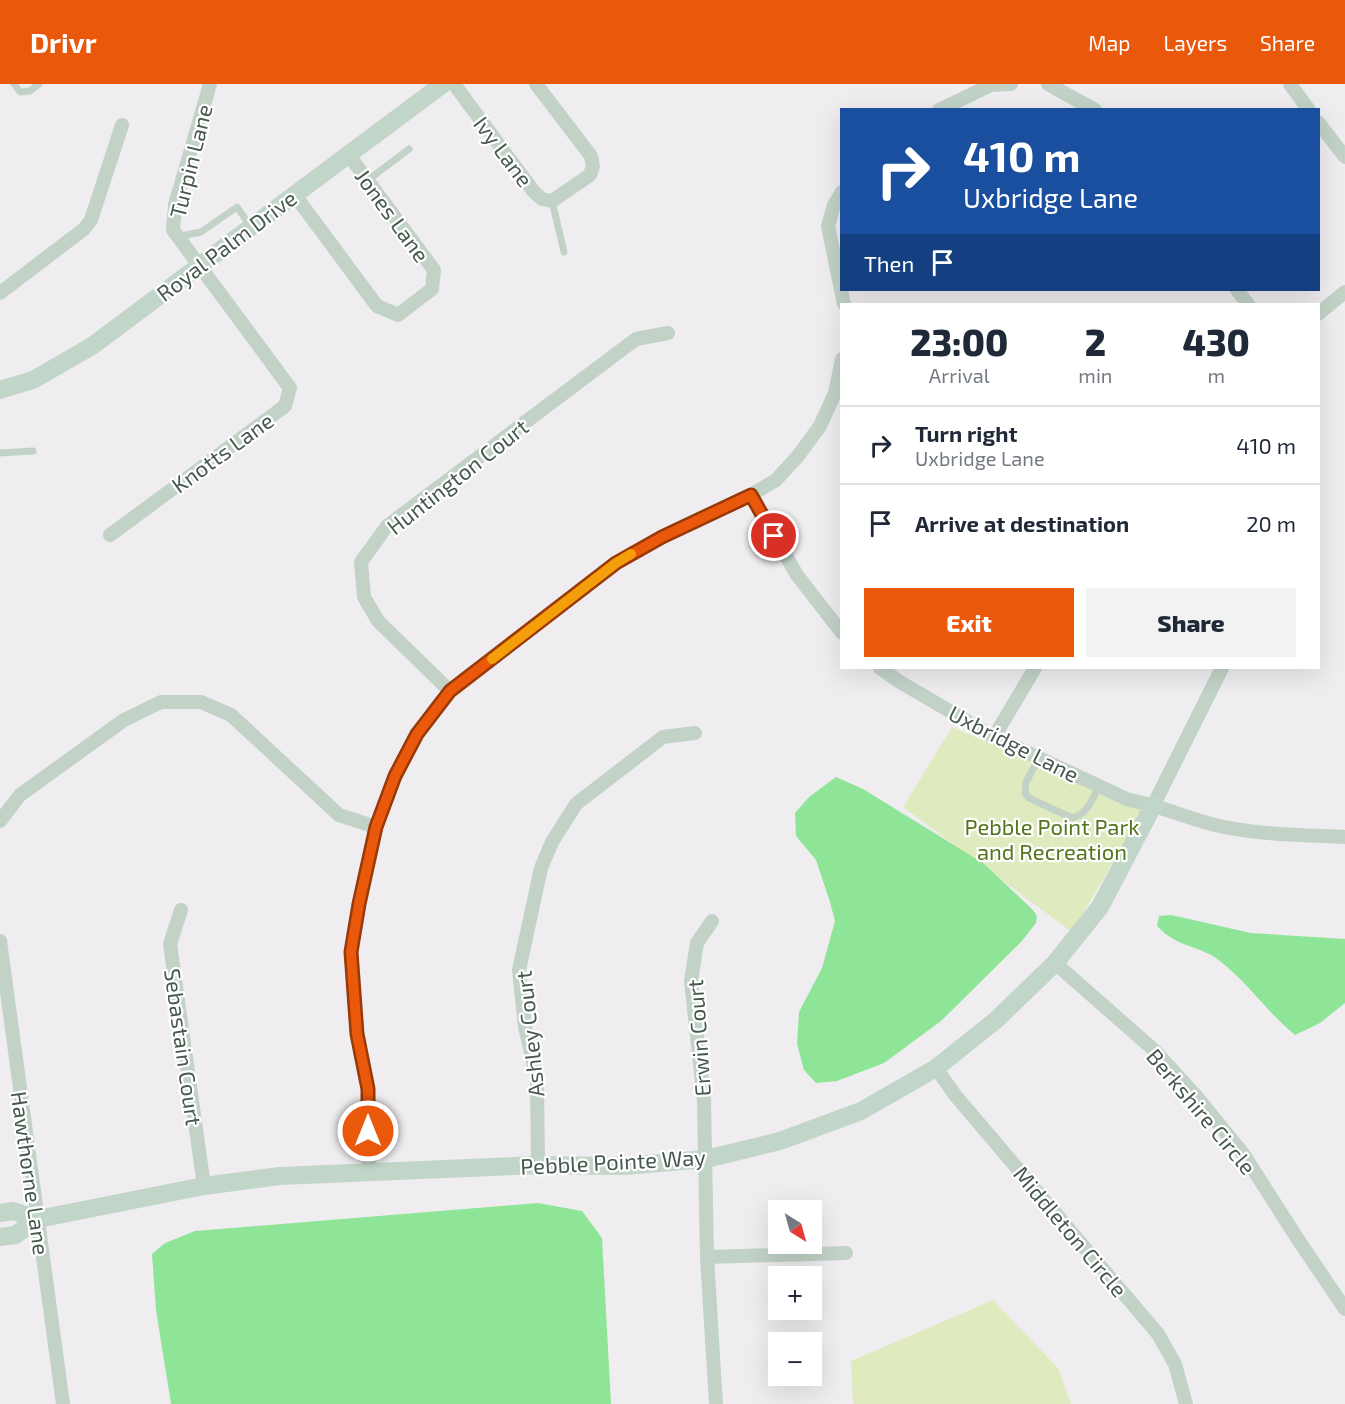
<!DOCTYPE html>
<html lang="en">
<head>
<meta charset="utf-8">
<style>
	:root { --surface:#fff; --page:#f2f2f3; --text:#1f2937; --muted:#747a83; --line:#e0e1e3; --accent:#ea580c }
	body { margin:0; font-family:"Exo 2",sans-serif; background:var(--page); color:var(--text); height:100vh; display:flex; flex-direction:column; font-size:22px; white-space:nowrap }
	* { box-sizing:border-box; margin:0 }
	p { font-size:20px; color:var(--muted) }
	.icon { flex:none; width:33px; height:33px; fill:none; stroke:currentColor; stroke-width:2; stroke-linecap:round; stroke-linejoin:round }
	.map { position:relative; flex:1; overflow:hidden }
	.details { position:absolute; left:840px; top:219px; width:480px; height:366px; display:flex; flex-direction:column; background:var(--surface); border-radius:0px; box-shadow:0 6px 24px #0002 }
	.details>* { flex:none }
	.banner { position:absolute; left:840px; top:24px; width:480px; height:183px; border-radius:0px; box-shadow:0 6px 24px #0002; background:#1a4fa0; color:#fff; overflow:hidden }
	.needle { width:39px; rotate:143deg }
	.buttons { position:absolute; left:768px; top:1116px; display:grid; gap:12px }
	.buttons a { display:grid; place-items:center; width:54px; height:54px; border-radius:0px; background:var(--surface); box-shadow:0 6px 24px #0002; font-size:30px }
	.pin { position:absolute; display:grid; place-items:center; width:51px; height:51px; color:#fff; margin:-26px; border:3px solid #fff; border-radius:50%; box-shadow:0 2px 6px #0007 }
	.me { position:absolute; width:66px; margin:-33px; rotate:0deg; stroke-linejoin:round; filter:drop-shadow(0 0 4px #0008) }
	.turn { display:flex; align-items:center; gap:21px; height:126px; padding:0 24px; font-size:27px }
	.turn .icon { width:78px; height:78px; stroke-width:2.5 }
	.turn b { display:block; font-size:42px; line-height:51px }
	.then { display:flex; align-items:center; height:57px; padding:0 24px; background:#0003; gap:12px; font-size:22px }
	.eta { display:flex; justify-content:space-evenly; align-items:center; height:102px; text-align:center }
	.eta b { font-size:36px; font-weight:800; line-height:42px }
	.action { display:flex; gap:12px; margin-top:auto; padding:12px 24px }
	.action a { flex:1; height:69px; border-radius:0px; background:var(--accent); color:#fff; font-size:24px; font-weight:800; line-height:69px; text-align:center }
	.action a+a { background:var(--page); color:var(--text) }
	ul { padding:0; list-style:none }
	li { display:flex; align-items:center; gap:18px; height:78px; padding:0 24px; border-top:2px solid var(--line) }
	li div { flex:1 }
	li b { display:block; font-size:22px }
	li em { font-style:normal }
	header { display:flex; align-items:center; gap:36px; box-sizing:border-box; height:84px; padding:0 30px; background:var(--accent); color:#fff }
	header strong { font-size:28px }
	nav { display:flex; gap:33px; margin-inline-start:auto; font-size:21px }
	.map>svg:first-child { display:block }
</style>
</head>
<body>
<header>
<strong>Drivr</strong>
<nav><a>Map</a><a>Layers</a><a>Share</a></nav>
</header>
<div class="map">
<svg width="1345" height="1320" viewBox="0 0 1345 1320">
	<rect width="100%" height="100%" fill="#f0edf0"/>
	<!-- green -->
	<g fill="#dfebbe">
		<polygon points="952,643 1144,725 1072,848 903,723"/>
		<polygon points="993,1216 1058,1284 1071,1320 853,1320 851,1277"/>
	</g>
	<!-- water -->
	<g fill="#8fe597">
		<polygon points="836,693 863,705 983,779 1032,825 1037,832 1036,839 1022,857 941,937 884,979 837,997 816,999 804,986 797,960 799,928 822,884 835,837 830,818 816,776 796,752 795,729 809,713"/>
		<path d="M1171 831 1251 849 1345 855V919L1320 939 1295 951C1268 929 1248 899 1220 877 1200 861 1177 864 1157 842L1159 832Z"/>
		<polygon points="538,1119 582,1127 602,1154 611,1320 171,1320 156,1226 152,1170 165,1159 195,1147"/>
	</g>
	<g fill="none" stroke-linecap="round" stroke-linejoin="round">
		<!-- lane -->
		<g stroke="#c2d2c7" stroke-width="7">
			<polyline points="14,0 20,8 30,7 39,0"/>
			<polyline points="368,96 409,65"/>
			<polyline points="552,117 564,168"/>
			<polyline points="180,156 186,151 201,148 237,123 251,143"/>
			<polyline points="0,369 33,367"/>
			<path d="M1039 674 1026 698 1025 710 1029 714 1072 734C1088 730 1092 715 1099 702"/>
		</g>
		<!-- street -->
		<g stroke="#c2d2c7" stroke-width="14">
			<polyline points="454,0 534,108 542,115 552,117 590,91 593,82 591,72 536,0"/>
			<polyline points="1048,0 1095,26"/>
			<polyline points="1290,0 1309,26"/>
			<polyline points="939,26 991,1 1011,0"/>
			<polyline points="1318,38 1345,73"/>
			<polyline points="842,108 834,121 828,142 844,220"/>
			<polyline points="294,110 377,222 398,231 432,205 434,186 348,70"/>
			<polyline points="1237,206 1248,220"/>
			<polyline points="0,209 84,145 91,136 122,41"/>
			<polyline points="1318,230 1345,208"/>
			<polyline points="751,411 797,491 842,549"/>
			<polyline points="110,451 285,322 290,304 173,146 175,121 210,0"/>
			<path d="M880 584 900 598 994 653 1129 716C1159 721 1186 734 1215 741 1257 751 1302 751 1345 753"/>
			<polyline points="450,607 378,537 364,513 361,478 387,442 636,255 668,249"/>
			<polyline points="994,653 1035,584"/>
			<polyline points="1154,720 1222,584"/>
			<polyline points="0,737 20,711 124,636 161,618 201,618 231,631 339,731 376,743"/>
			<polyline points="181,826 170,860 204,1102"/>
			<polyline points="712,837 697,859 691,897 704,1017 707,1173 716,1320"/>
			<polyline points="0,857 63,1320"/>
			<polyline points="1055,879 1154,966 1196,1012 1244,1071 1299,1157 1345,1225"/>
			<polyline points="936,984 955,1011 1158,1250 1175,1280 1186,1320"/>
			<polyline points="538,1081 537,995 525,943 519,886 541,784 552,758 576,720 663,653 695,649"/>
			<polyline points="369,1088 368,1005 357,950 351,869 359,820 376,743 395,692 417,650 450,607 616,479 662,453 751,411 776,396 798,372 820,342 835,309 842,275"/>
			<polyline points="707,1173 846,1169"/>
		</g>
		<!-- secondary -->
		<g stroke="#c1d5c9" stroke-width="18">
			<polyline points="0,306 33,296 92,262 443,0"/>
			<polyline points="0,1129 13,1127 38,1135"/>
			<polyline points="0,1153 15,1151 38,1135 204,1102 280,1092 538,1081 624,1082 706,1075 780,1057 861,1027 936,984 996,936 1055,879 1100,823 1154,720"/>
		</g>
	</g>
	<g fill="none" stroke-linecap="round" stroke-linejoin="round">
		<defs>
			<polyline id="route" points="368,1047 368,1005 357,950 351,868 359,820 376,743 395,692 417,650 450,607 616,479 662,453 751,411 774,452"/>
		</defs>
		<!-- route casing -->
		<use href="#route" stroke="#983908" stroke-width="15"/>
		<!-- route -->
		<use href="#route" stroke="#ea580c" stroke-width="10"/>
		<!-- slow -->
		<polyline stroke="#f59e0b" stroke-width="10" points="492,575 616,479 631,470"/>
	</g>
	<g text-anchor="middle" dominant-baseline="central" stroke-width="4.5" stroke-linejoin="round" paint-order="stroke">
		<!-- street labels -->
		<g font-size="22" fill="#47594e" stroke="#fff">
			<text transform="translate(504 67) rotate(53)">Ivy Lane</text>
			<text transform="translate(190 77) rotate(-76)">Turpin Lane</text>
			<text transform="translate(393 131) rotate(54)">Jones Lane</text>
			<text transform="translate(226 161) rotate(-37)">Royal Palm Drive</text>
			<text transform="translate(222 368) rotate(-36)">Knotts Lane</text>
			<text transform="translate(457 392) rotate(-38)">Huntington Court</text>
			<text transform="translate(1014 659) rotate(27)">Uxbridge Lane</text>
			<text transform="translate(529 950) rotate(-96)">Ashley Court</text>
			<text transform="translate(698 954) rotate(-94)">Erwin Court</text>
			<text transform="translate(184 963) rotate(82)">Sebastain Court</text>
			<text transform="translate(1202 1027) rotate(50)">Berkshire Circle</text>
			<text transform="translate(613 1077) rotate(-3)">Pebble Pointe Way</text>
			<text transform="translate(31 1089) rotate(82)">Hawthorne Lane</text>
			<text transform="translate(1071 1147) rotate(50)">Middleton Circle</text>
		</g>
		<!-- park labels -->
		<g font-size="22" fill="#53751e" stroke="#fff">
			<text x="1052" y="742">Pebble Point Park<tspan x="1052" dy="25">and Recreation</tspan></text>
		</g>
	</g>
</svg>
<div class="buttons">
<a><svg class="needle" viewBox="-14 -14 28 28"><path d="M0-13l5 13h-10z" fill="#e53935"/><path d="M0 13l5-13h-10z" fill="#747a83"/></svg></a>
<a>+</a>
<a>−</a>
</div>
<div class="pin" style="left:774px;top:452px;background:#d93025"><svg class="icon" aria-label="arrive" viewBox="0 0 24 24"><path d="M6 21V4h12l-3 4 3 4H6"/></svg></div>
<svg class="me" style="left:368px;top:1047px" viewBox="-20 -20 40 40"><circle r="17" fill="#ea580c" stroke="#fff" stroke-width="3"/><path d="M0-11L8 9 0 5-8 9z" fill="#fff"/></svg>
<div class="banner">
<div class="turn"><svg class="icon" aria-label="right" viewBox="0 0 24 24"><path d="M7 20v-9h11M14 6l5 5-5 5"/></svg><div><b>410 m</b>Uxbridge Lane</div></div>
<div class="then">Then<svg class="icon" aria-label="arrive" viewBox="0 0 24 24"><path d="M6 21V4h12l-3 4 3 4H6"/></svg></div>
</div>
<section class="details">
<div class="eta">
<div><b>23:00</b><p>Arrival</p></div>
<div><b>2</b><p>min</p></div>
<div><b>430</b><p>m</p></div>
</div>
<ul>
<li><svg class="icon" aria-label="right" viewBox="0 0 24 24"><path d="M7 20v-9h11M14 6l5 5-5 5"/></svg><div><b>Turn right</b><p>Uxbridge Lane</p></div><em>410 m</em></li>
<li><svg class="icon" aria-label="arrive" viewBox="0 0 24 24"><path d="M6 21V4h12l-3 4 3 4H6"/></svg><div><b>Arrive at destination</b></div><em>20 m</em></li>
</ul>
<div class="action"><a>Exit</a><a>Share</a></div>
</section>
</div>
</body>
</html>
